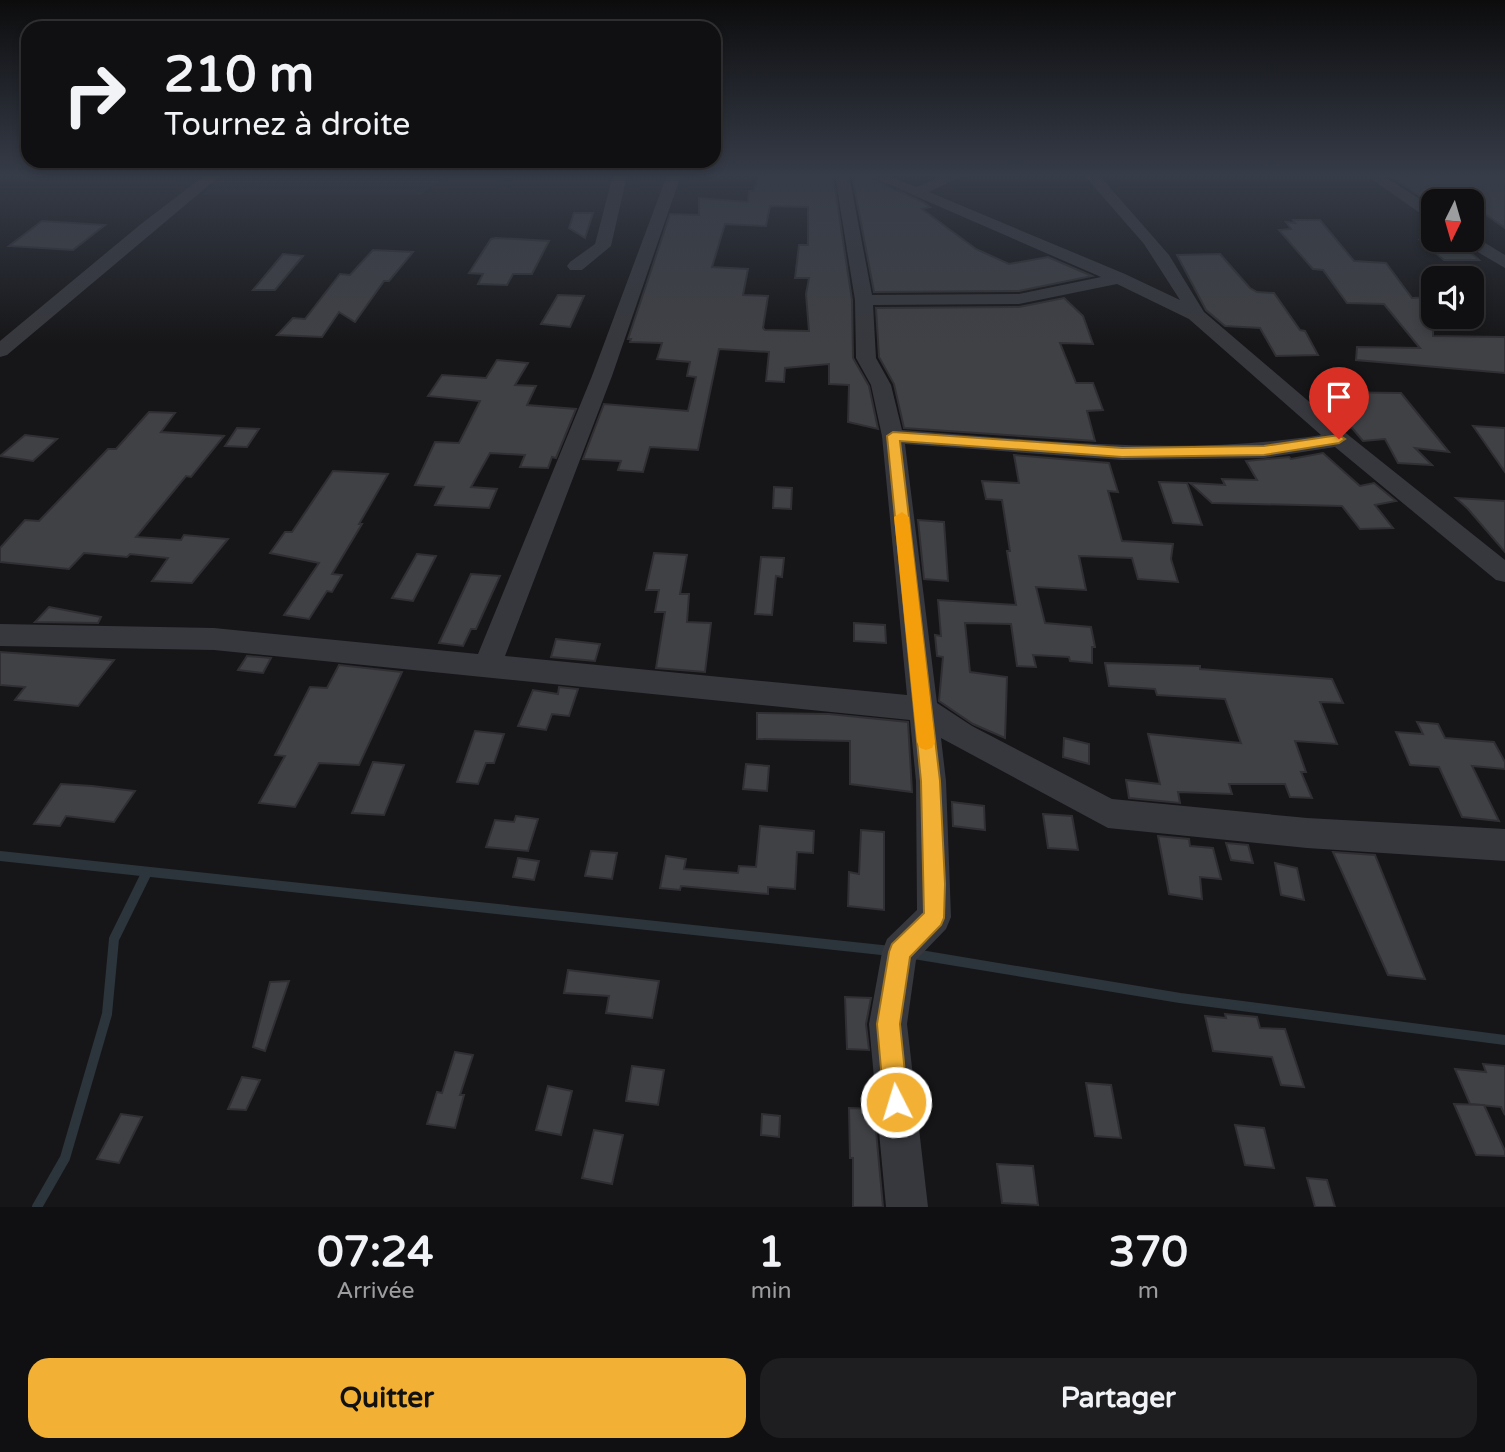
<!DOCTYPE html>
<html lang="fr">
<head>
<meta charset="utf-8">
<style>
	:root { --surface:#101012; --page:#1e1e20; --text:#f1f3f6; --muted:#9c9d9f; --line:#303032; --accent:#f2b134 }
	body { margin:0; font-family:"Varela Round",sans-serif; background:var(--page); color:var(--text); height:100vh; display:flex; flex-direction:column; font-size:26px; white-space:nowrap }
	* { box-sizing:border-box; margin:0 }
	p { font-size:23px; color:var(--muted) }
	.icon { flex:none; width:38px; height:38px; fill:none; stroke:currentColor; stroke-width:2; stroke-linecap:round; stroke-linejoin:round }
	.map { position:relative; height:1207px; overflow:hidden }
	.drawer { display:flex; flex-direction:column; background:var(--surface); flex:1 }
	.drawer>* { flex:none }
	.banner { position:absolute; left:21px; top:21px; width:700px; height:147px; border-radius:21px; box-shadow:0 4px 10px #0003,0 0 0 2px var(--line); background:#101012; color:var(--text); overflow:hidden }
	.needle { width:46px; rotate:185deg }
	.fabs { position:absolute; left:1421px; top:189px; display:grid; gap:14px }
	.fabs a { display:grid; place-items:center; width:63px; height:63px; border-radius:14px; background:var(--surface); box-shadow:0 4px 10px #0003,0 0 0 2px var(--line); font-size:35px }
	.pin { position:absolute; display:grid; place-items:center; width:60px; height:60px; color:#fff; margin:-72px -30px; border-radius:50% 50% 50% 0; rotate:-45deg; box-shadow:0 0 7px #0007 }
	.pin .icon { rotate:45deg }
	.me { position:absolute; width:77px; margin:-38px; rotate:355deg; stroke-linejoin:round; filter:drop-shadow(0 0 5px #0008) }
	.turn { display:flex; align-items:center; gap:24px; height:147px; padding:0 28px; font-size:32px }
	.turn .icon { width:91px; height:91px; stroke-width:2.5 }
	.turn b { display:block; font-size:49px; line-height:60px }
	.eta { display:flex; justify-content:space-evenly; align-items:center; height:119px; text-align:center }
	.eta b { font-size:42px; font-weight:700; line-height:49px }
	.action { display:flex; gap:14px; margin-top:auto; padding:14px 28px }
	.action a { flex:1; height:80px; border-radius:21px; background:var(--accent); color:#111; font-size:28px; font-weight:700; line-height:80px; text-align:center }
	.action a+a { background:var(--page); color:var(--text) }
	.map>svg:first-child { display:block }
</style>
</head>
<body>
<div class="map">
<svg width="1505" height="1207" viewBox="0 0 1505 1207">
	<rect width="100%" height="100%" fill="#161618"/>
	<!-- built -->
	<polygon fill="#222225" points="225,175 448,175 420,195 201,195"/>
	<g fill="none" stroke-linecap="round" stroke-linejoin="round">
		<!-- stream -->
		<g stroke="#2c353c" stroke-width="10">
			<polyline points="0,856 891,951"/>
			<polyline points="914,954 1180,998 1505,1040"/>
			<polyline points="37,1207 65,1158 107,1014 114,939 147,872"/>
		</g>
	</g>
	<!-- building -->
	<g fill="#404145" stroke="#303034" stroke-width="2" fill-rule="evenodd">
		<path d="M760 175H833L852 300 853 358 869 386 878 429 848 422 849 385 829 384V364L785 368 784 382 766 381 769 352 719 349 698 450 650 447 643 472 618 470 621 461 583 459 604 404 688 411 696 377 687 376 690 362 657 359 662 343 630 342 631 339H628L670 214 699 215V198L748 202 749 191H753ZM770 206 808 207V245H799L795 278H809L806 294 809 331 765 330 763 328 768 296 743 295 748 269 712 267 725 224 766 226Z"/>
		<polygon points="852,175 865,175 923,202 930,207 922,209 957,235 976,249 1009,264 1048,257 1092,276 1019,291 874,292"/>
		<polygon points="1505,175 1505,228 1472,205 1472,201 1428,201 1389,176"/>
		<polygon points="574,213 593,213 585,238 569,228"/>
		<polygon points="1293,220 1320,220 1354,261 1386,263 1412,298 1433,297 1433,336 1505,337 1505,373 1356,360 1357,347 1420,348 1384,304 1347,303 1323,270 1313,269 1279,230 1291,229 1286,222 1295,223"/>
		<polygon points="42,221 105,225 73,250 9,246"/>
		<polygon points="496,238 517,239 549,241 532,274 513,274 507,285 478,284 483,274 469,273 491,239"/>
		<polygon points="1420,240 1457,240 1479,260 1444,260"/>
		<polygon points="373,250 413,252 389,281 384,281 355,322 339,312 322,337 277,335 293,318 305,319 340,274 350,275"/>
		<polygon points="283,254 303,256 275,290 253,290"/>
		<polygon points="1220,254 1250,288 1257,292 1274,293 1300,330 1305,331 1318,355 1276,356 1260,328 1225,326 1206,310 1177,255"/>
		<polygon points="558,295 584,296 570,327 541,324"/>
		<polygon points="1064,298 1083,316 1093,344 1060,343 1076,383 1093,383 1103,410 1087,411 1095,441 904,428 894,384 879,357 876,308 1019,307"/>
		<polygon points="497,360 528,363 515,385 536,386 527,405 576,409 556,458 552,457 548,468 520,467 525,455 490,453 471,487 497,489 489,508 435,505 444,487 415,485 435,442 459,443 480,401 428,396 442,375 486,378"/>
		<polygon points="1318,392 1401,393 1449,452 1415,448 1432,465 1398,463 1385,439 1363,441 1352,428 1341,426"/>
		<polygon points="149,412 175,413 161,432 224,436 191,477 186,476 136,537 181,540 184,535 228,539 192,583 152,581 168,558 130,554 127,557 84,553 69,569 0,562 0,548 25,520 39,521 108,449 116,449"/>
		<polygon points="1473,426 1505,428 1505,472"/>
		<polygon points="237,428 259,429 247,447 225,446"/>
		<polygon points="25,435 57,439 33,461 0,456"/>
		<polygon points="1323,453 1360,486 1374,483 1396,501 1375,505 1393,528 1360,529 1342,506 1212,503 1190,483 1225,485 1222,479 1257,480 1246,461 1289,457 1291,459"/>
		<polygon points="1014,455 1109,463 1118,492 1108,491 1122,541 1173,544 1171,559 1178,582 1138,579 1132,558 1079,556 1086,590 1036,587 1045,623 1091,627 1095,647 1092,647 1092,663 1070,661 1069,657 1033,655 1036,667 1017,666 1011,624 965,623 970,672 1007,677 1005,738 973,724 939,701 943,657 937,656 935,635 941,636 938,600 1016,605 1007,551 1010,551 1002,500 986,499 982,481 1019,483"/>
		<polygon points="333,471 388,474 359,524 362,524 332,574 342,575 332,592 327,591 309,619 284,615 319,563 270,553 285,532 292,532"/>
		<polygon points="1159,482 1187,483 1202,525 1173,523"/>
		<polygon points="774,487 792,488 791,509 773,508"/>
		<polygon points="1456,498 1505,501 1505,552 1468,509"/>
		<polygon points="918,520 944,522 948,581 924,579"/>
		<polygon points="654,553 687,555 680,594 689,594 687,622 711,623 705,672 656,668 665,612 655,612 659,590 646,590"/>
		<polygon points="417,554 436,556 413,601 392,598"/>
		<polygon points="761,557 784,558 782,577 776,576 772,615 755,614"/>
		<polygon points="471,574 500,576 476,629 471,629 463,646 439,643"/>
		<polygon points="49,607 101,617 98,623 35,622"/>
		<polygon points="854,623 885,625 886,643 854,641"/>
		<polygon points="556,639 600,644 595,661 551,657"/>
		<polygon points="0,652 114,660 78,706 15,700 25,687 0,685"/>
		<polygon points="247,656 271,658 263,673 238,670"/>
		<polygon points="1105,663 1200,666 1200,669 1332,679 1343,703 1320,702 1337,744 1295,741 1306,772 1301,772 1312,798 1290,797 1285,784 1229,784 1232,794 1178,792 1180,803 1129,798 1126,780 1160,784 1148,734 1241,743 1225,699 1157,695 1155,689 1109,686"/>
		<polygon points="339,665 402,672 359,765 319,763 295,807 259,803 285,756 275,755 310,687 327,688"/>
		<polygon points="559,687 578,689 569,716 552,714 546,730 518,726 533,690 558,694"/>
		<polygon points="757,713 829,714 908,722 912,792 850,784 850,741 757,739"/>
		<polygon points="1417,722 1438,724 1445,738 1494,742 1505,762 1505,769 1472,766 1499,821 1462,817 1439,767 1410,765 1396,732 1423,734"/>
		<polygon points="475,731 504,734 494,763 486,763 478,784 457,782"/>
		<polygon points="1064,738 1089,744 1089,764 1063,757"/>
		<polygon points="373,762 404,765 384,815 352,813"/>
		<polygon points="746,764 769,766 767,791 743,789"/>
		<polygon points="61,784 92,786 135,791 114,822 66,816 60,826 34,824"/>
		<polygon points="952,802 984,806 985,830 953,826"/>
		<polygon points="1043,814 1072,816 1078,850 1048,848"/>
		<polygon points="516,816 538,819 528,851 486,847 495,820 514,822"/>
		<polygon points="760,826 814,831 813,853 797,852 795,889 768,887 768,894 681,886 680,890 660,888 666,856 686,859 684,869 738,873 739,866 756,867"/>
		<polygon points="861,830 884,832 884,910 848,906 849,872 859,874"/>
		<polygon points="1158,836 1189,839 1190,846 1213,848 1221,879 1200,877 1202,899 1169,894"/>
		<polygon points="1226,843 1248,845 1253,863 1231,860"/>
		<polygon points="591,851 617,853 612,879 585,876"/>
		<polygon points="1333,852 1375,855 1425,979 1388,975"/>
		<polygon points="518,858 539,861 534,880 513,877"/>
		<polygon points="1275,863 1297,868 1304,900 1281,895"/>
		<polygon points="568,970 659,981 652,1018 606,1013 609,996 564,993"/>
		<polygon points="289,981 265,1051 253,1047 270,982"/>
		<polygon points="845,997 871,998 866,1024 869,1050 847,1049"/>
		<polygon points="1225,1014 1257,1017 1260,1028 1285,1029 1304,1087 1281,1085 1272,1057 1213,1051 1205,1016 1226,1018"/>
		<polygon points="455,1052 473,1055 460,1095 464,1095 455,1128 427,1124 437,1092 442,1093"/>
		<polygon points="1483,1064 1505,1066 1505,1115 1501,1107 1470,1104 1455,1069 1486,1072"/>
		<polygon points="632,1066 664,1070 658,1105 626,1101"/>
		<polygon points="242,1077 260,1080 246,1110 228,1109"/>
		<polygon points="1086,1083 1111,1085 1121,1138 1095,1136"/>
		<polygon points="548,1086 572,1091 561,1135 536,1130"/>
		<polygon points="1454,1104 1484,1105 1505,1151 1505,1156 1476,1155"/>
		<polygon points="849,1108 874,1109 883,1207 853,1207 853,1158 850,1158"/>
		<polygon points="121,1114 142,1117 119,1163 97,1159"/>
		<polygon points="762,1114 780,1116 779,1137 761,1135"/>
		<polygon points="1235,1125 1264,1128 1274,1168 1245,1165"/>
		<polygon points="594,1130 623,1135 612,1184 582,1178"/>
		<polygon points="997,1164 1033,1166 1038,1205 1002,1203"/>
		<polygon points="1307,1178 1327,1180 1335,1207 1315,1207"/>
	</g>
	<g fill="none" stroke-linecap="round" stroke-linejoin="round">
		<!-- minor -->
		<g fill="#37383d" fill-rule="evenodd">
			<polygon points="205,175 221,175 7,355 0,357 0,341 141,224"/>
			<polygon points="613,175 627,175 611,246 582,270 570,270 567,266 570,262 595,244"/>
			<path d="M667 175H681L612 376 505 656 907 695 882 436 871 385 856 358 855 300 835 175H849L872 295 1019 294 1101 277 867 175H887L916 187 944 175H964L929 192 1125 274 1180 300 1144 244 1084 175H1099L1169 255 1204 312 1347 434 1505 560V582L1496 580 1335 447 1264 458 1122 460 905 444 937 703 972 726 1112 799 1307 818 1505 829V861L1307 848 1108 828 941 738 946 781 951 917 946 929 916 960 907 1024 928 1207H886L869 1024 882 952 887 939 917 910 916 781 910 720 214 650 0 646V624L214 628 478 654 592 376ZM1117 284 1189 319 1321 435C1182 457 1042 440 902 430L891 385 876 358 873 305 1019 304Z"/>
			<polygon points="1366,175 1383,175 1433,208 1433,220 1427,218"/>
			<polygon points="1472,235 1505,255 1505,268 1464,244 1462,240 1472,240"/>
		</g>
	</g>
	<!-- sky -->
	<linearGradient id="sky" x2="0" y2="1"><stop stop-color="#0c0c0d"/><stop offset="0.51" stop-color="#363c48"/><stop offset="1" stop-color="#363c48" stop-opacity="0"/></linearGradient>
	<rect width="1505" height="344" fill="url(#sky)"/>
	<!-- route -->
	<polygon fill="#f2b134" stroke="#9d7322" stroke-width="2" points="893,432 1122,448 1264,446 1339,435 1345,439 1339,443 1264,455 1122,457 900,441 940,781 945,884 944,918 941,925 910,957 900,1024 908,1102 905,1111 896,1115 888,1111 884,1102 877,1024 889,952 892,944 924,913 921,781 887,436"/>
	<!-- slow -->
	<polygon fill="#f59e0b" points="902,512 909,517 935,742 932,748 926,750 920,748 917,742 894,517"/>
</svg>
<div class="fabs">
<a><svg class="needle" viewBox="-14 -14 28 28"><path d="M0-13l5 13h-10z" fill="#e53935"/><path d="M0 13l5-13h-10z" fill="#9c9d9f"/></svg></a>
<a><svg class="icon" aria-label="sound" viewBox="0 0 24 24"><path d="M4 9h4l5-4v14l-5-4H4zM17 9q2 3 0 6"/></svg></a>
</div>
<div class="pin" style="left:1339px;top:439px;background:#d93025"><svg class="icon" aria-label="arrive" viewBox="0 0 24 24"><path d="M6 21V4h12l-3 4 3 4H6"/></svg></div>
<svg class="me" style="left:896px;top:1102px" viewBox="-20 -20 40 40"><circle r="17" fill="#f2b134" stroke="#fff" stroke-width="3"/><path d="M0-11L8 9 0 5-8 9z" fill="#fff"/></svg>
<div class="banner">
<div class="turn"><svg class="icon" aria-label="right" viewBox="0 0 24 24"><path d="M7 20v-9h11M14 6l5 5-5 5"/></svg><div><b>210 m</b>Tournez à droite</div></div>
</div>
</div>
<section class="drawer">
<div class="eta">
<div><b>07:24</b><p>Arrivée</p></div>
<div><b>1</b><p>min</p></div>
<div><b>370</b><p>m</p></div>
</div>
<div class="action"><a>Quitter</a><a>Partager</a></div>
</section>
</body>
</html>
